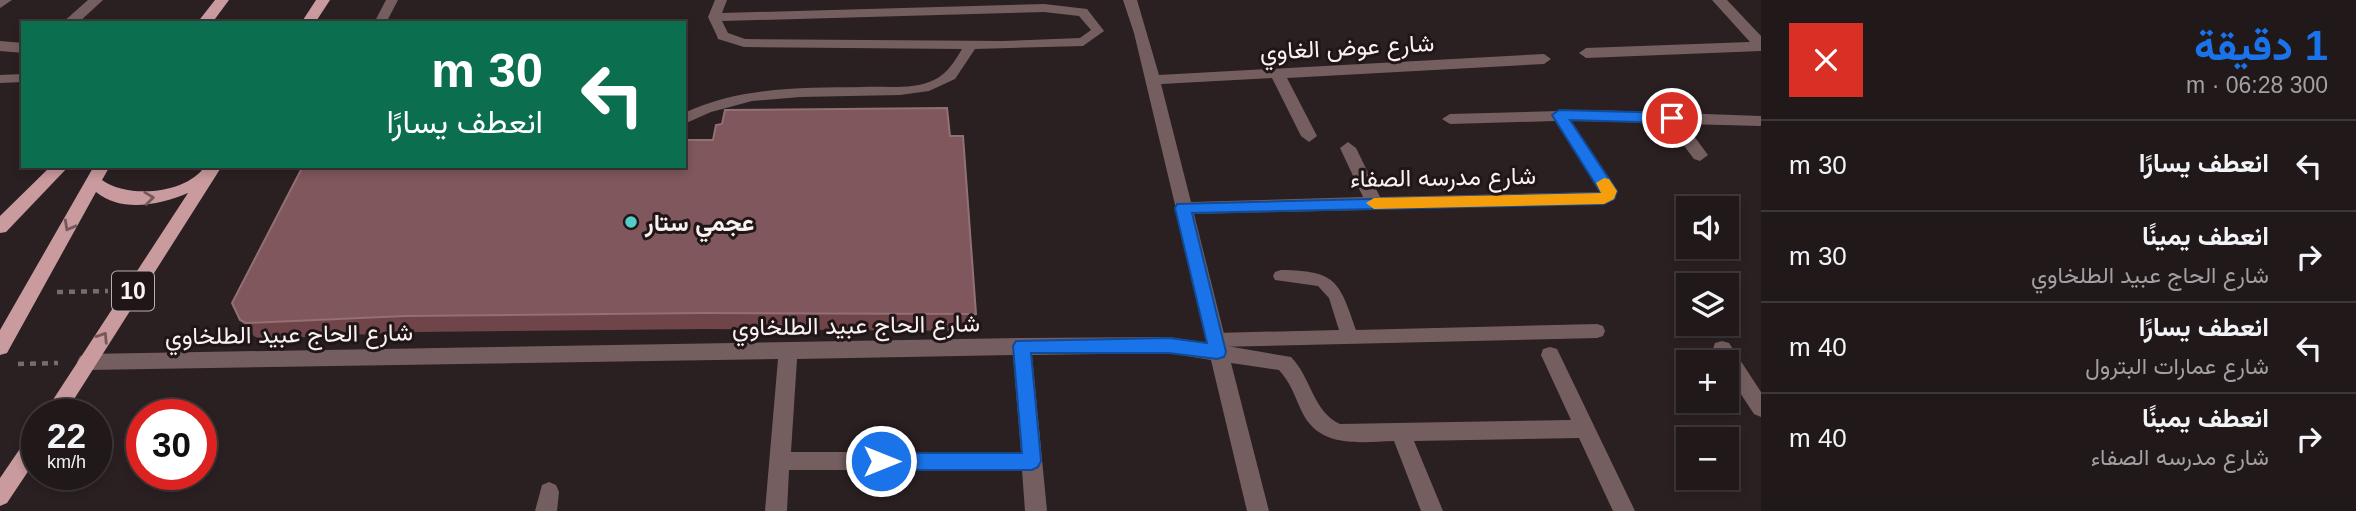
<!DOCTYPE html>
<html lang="ar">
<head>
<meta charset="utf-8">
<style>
	:root { --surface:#201819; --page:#282122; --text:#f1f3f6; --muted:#a2a0a2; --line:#3d3738; --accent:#1a73e8 }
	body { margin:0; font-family:Arial,Vazirmatn,sans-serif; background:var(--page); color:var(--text); direction:rtl; height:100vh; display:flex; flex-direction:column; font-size:26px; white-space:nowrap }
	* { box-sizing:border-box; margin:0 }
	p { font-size:23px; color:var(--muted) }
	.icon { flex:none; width:38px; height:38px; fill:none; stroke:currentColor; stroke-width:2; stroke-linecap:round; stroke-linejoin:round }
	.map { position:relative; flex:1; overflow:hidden; direction:ltr }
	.details { display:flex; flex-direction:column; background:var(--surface); width:595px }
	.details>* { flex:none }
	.banner { position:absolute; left:21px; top:21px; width:665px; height:147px; border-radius:0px; box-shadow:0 4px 10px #0003,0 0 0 2px var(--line); direction:rtl; background:#0b6e4f; color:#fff; overflow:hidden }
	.buttons { position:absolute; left:1676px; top:196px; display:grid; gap:14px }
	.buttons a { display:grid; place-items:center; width:63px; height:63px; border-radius:0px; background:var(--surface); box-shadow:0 4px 10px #0003,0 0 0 2px var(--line); font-size:35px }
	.speed { position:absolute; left:21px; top:399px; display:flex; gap:14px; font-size:35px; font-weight:700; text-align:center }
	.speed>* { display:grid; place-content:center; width:91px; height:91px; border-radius:50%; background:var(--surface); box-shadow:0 4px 10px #0003,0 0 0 2px var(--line); line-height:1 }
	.speed small { font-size:18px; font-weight:400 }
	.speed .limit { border:10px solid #d22; background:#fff; color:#111 }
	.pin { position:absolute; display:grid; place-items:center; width:60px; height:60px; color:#fff; margin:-30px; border:4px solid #fff; border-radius:50%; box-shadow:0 2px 7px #0007 }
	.me { position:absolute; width:77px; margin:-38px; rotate:90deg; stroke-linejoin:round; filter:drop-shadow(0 0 5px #0008) }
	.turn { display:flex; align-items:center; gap:24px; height:147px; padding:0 28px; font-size:32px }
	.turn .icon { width:91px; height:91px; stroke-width:2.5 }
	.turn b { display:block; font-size:49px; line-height:60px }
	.round { display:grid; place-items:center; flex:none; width:74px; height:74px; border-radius:0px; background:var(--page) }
	.summary { display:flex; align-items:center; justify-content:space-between; height:119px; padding:0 28px }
	h1 { font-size:42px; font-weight:700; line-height:52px; color:var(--accent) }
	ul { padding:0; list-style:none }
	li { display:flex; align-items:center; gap:21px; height:91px; padding:0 28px; border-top:2px solid var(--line) }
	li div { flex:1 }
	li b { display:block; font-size:26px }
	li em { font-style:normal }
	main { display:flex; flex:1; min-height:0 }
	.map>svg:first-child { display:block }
</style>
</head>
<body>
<main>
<section class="details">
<div class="summary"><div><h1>1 دقيقة</h1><p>300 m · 06:28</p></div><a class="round" style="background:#d93025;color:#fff"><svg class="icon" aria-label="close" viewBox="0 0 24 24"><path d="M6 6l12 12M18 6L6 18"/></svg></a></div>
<ul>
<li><svg class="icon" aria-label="left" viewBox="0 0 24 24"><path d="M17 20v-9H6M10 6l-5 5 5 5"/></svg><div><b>انعطف يسارًا</b></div><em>30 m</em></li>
<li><svg class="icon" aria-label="right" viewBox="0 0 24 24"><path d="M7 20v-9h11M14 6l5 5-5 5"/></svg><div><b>انعطف يمينًا</b><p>شارع الحاج عبيد الطلخاوي</p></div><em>30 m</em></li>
<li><svg class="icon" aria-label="left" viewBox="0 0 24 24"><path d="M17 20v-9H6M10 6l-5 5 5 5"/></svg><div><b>انعطف يسارًا</b><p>شارع عمارات البترول</p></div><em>40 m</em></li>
<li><svg class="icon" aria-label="right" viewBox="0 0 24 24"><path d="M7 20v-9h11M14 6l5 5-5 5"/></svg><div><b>انعطف يمينًا</b><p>شارع مدرسه الصفاء</p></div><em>40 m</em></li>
</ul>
</section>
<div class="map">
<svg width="1761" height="511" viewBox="0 0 1761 511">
	<rect width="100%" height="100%" fill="#2b2021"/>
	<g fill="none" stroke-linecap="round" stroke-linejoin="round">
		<!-- path -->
		<g stroke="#766c6d" stroke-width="4.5" stroke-dasharray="6 6" stroke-linecap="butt">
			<polyline points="57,292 108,291"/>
			<polyline points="18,364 58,363"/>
		</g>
		<!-- lane -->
		<g fill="#755e60" fill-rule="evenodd">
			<polygon points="386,0 398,0 386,23 374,23"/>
			<path d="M715 0H727L722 13 1044 4 1087 9 1104 31 1083 46 975 49 955 79 929 91 900 95 800 97 752 101 711 112 684 124V113C741 86 802 88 864 87 886 86 913 90 934 80 947 74 955 61 962 49L744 47 718 39 717 36 708 17ZM1044 12 1079 16 1091 30 1080 38 1003 41 745 39 728 33 722 21Z"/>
			<polygon points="23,74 23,82 0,83 0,75"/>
			<path d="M1281 270C1336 271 1339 280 1356 330L1597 324 1603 326 1605 331 1603 336 1597 338 1215 347 1209 345 1207 340 1209 335 1215 333 1339 330 1329 298 1318 286 1275 280 1273 276 1275 272Z"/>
		</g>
		<!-- street -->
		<g fill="#755e60" fill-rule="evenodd">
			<polygon points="0,0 12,0 0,8"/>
			<polygon points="88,0 103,0 78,23 62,23"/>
			<path d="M1123 0H1137L1159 75 1544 54 1551 59 1544 64 1287 78 1317 136 1309 142 1301 136 1272 78 1161 84 1191 202 1363 197 1340 148 1348 142 1356 148 1380 197 1601 192 1555 121 1450 124 1442 119 1450 114 1594 110 1761 116V126L1685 124 1708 155 1700 161 1694 159 1667 123 1571 121 1617 191 1615 199 1604 204 1194 214 1227 346 1291 357C1311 377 1313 412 1340 424L1571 420 1541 355 1543 349 1550 347 1557 349 1635 511H1613L1579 438 1414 441 1443 511H1421L1394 441C1360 442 1320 449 1302 412 1295 397 1291 383 1279 370L1231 363 1269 511H1247L1211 360 1169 353 1032 355 1047 511H1025L1022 470H789L787 511H765L778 359 87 370 80 368 77 362 80 356 87 354 1022 338 1169 337 1208 343 1134 33ZM1013 355 1021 452H791L797 359Z"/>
			<polygon points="1712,0 1727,0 1761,36 1761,51 1586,58 1579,53 1586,48 1750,42"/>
			<polygon points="0,41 23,43 23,53 0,51"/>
			<polygon points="1722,341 1729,343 1761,392 1761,417 1754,414 1727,373 1727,362 1720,362 1713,349 1715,343"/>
			<polygon points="549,482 556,485 559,492 557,511 535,511 542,485"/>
		</g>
		<!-- primary -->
		<g fill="#c99a9e" fill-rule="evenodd">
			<polygon points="215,0 229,0 212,23 197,23"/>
			<polygon points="316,0 330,0 315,23 301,23"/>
			<polygon points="51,166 69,166 6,232 0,233 0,216"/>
			<path d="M94 166H110L102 180C128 199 187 194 205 166H222L64 415H43L188 193C159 205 122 213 96 192L7 353 0 355V330Z"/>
			<polygon points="37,431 37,458 7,503 0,506 0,478 30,434"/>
		</g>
	</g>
	<!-- wall -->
	<polygon fill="#70454a" points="950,136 976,314 974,331 707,329 416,332 260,339 254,336 240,320"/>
	<!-- building -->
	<polygon fill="#7f575c" stroke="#927073" stroke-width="2" points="947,108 950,136 963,136 976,314 703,313 405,316 246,323 240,320 232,303 303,166 684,166 684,140 713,140 716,125 722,124 725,110"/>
	<!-- one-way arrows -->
	<defs><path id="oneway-chevron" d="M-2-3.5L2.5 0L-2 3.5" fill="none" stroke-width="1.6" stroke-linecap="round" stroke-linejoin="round" transform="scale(1.75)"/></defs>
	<g stroke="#75585a">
		<use href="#oneway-chevron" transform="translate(149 198) rotate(-7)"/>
		<use href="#oneway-chevron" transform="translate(69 226) rotate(119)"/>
		<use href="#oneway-chevron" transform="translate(103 337) rotate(-57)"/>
	</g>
	<!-- route -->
	<polygon fill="#1a73e8" stroke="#114b97" stroke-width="2" points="1559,110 1672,113 1679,118 1672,123 1570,120 1617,191 1614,199 1604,204 1192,213 1226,352 1224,357 1217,359 1169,353 1031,353 1041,461 1038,467 1032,470 881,470 874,467 871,461 874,455 881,453 1022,453 1013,346 1016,341 1169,338 1207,343 1175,208 1177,204 1601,193 1552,115"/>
	<!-- slow -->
	<polygon fill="#f59e0b" points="1604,178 1609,179 1617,191 1614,199 1604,204 1374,209 1366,203 1374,198 1601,193 1596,183"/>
	<!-- markers -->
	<circle fill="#53cdca" stroke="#211617" stroke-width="2.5" cx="631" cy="222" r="7"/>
	<g text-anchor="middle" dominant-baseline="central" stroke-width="6" stroke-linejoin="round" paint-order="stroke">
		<!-- shield labels -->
		<rect fill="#211617" stroke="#b8afb0" stroke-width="2" x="112" y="271.5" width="42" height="39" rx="5"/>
		<g font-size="23" font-weight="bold" fill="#f9f1f2">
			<text x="133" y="291">10</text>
		</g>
		<!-- street labels -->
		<g font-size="24" fill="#f9f1f2" stroke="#211617">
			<text transform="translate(1347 47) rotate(-3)">شارع عوض الغاوي</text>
			<text transform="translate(1443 177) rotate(-1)">شارع مدرسه الصفاء</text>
			<text transform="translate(856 325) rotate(-1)">شارع الحاج عبيد الطلخاوي</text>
			<text transform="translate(289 334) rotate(-1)">شارع الحاج عبيد الطلخاوي</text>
		</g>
		<!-- poi labels -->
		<g font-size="24" font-weight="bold" fill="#f9f1f2" stroke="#211617" text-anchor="start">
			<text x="645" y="222">عجمي ستار</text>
		</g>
	</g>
</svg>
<div class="buttons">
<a><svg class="icon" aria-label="sound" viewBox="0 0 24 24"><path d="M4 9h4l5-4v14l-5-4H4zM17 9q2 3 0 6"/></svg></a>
<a><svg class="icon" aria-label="layers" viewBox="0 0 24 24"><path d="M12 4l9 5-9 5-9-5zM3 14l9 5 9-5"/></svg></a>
<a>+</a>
<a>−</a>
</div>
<div class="speed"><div>22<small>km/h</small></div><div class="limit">30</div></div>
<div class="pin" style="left:1672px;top:118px;background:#d93025"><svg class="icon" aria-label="arrive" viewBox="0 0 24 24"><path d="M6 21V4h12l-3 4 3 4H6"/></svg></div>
<svg class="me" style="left:881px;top:461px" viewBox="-20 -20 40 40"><circle r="17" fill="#1a73e8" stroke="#fff" stroke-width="3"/><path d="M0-11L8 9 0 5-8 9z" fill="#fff"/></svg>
<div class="banner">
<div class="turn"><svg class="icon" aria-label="left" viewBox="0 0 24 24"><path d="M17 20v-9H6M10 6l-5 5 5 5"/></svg><div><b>30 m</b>انعطف يسارًا</div></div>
</div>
</div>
</main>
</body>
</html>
